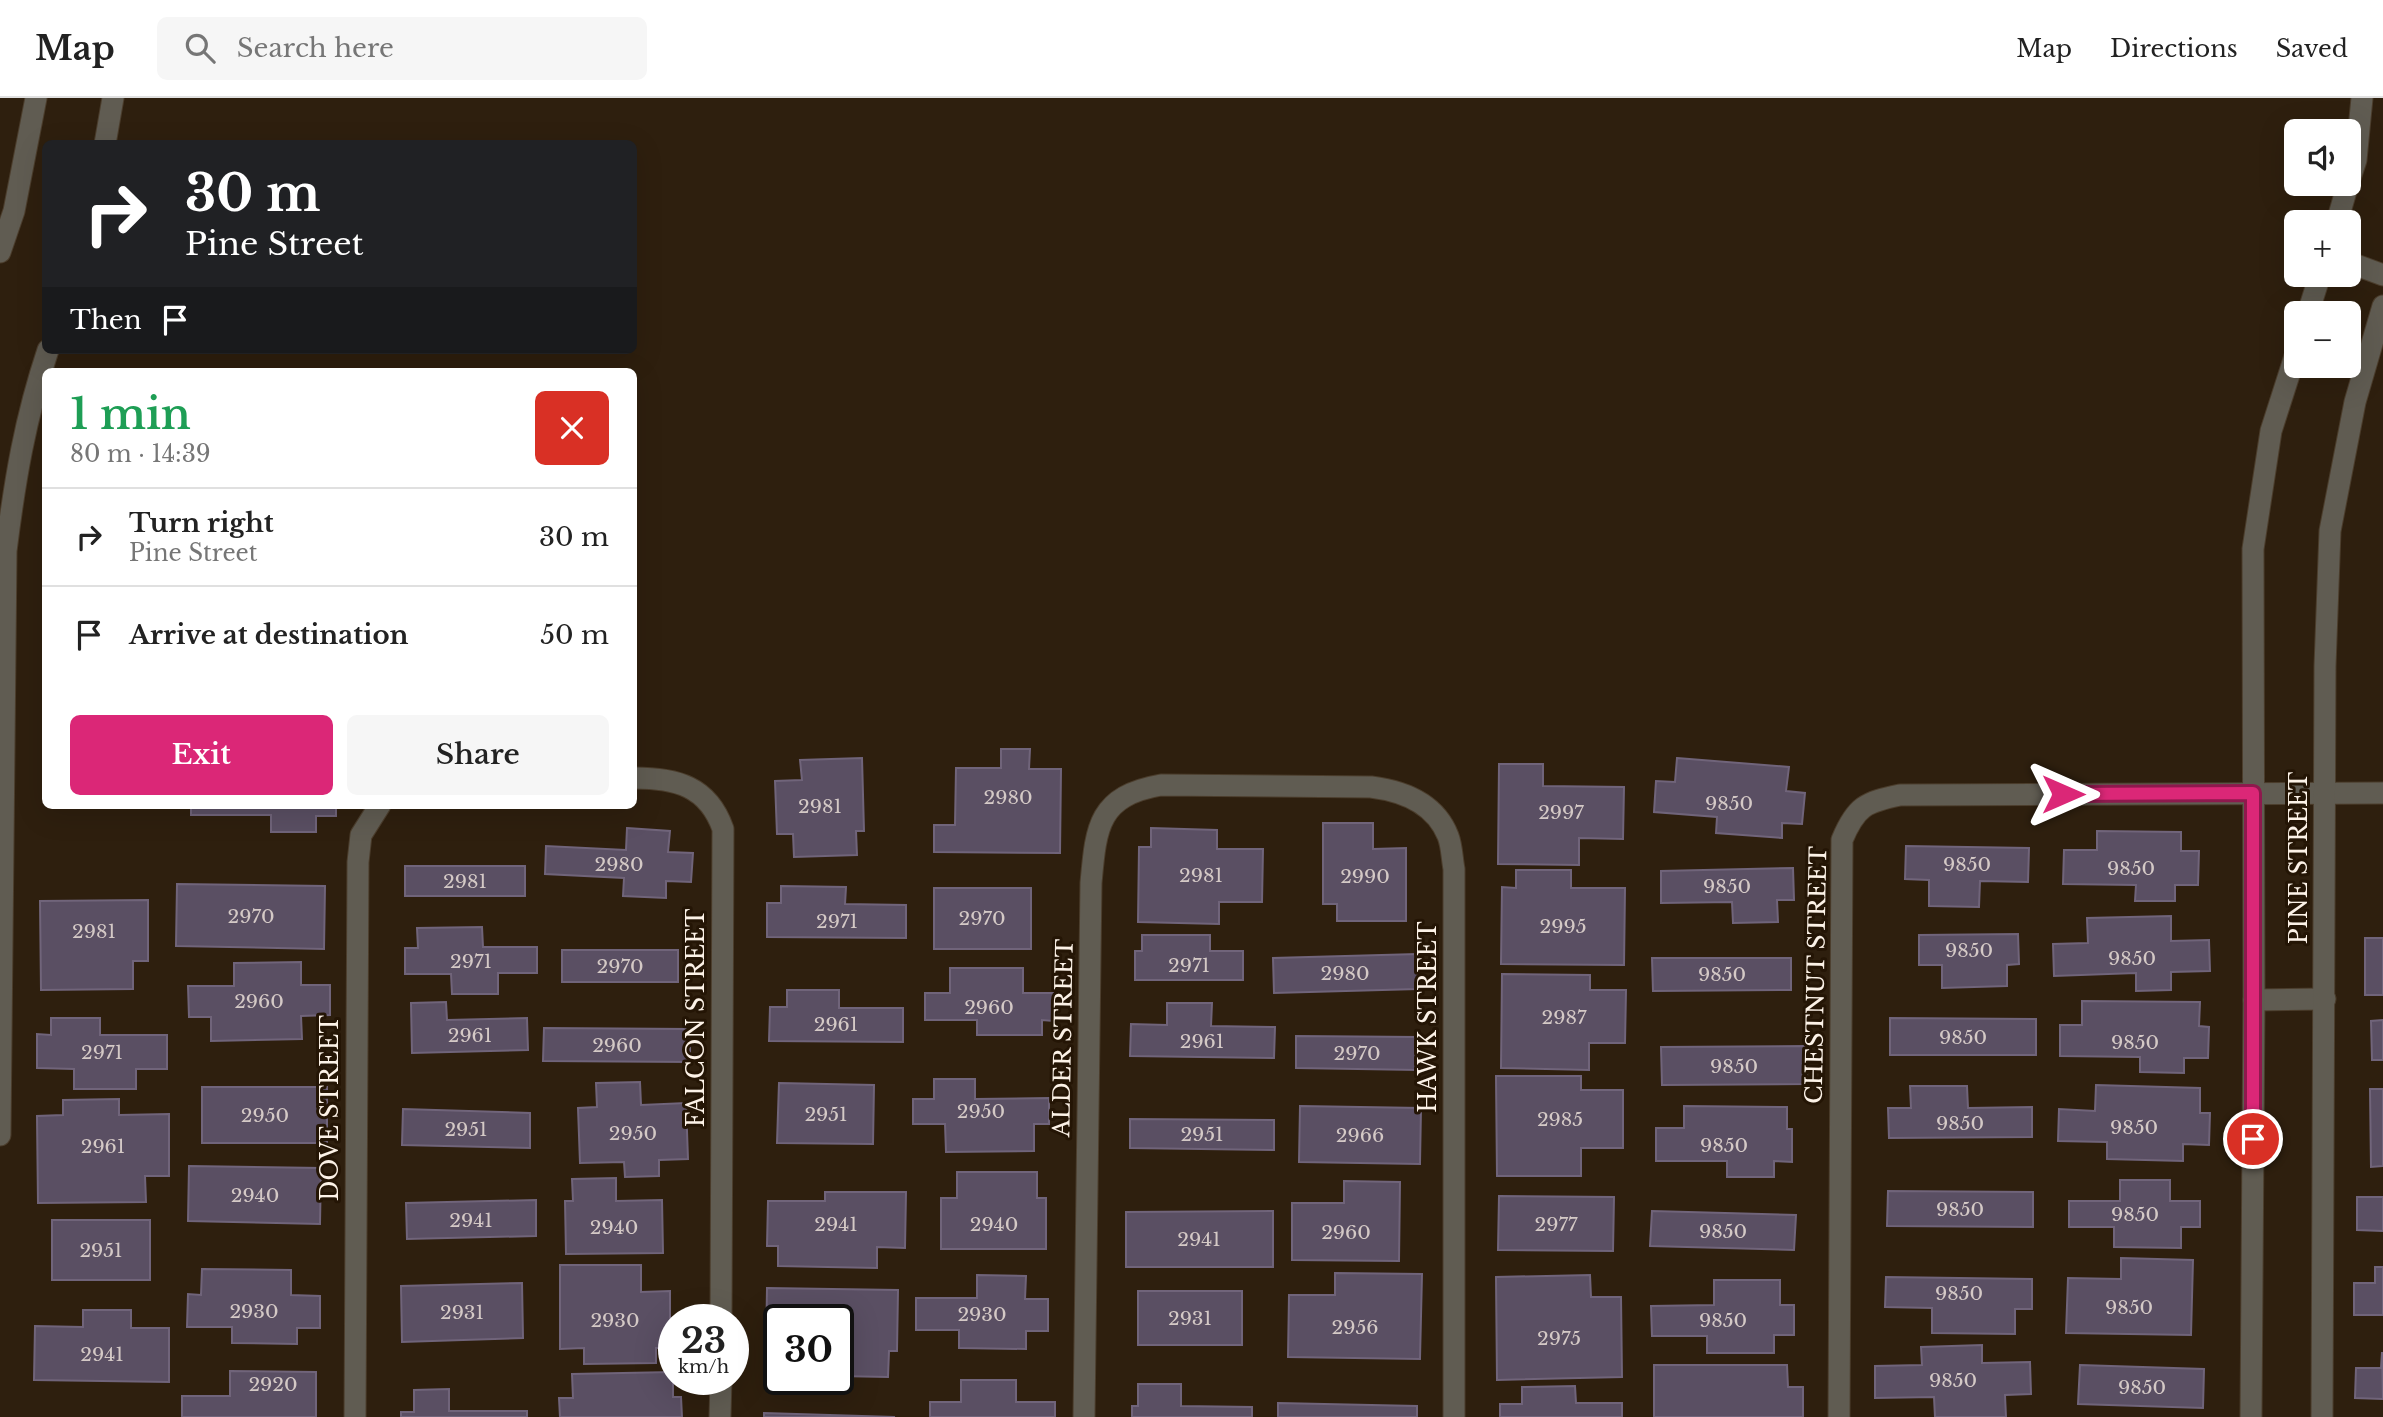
<!DOCTYPE html>
<html lang="en">
<head>
<meta charset="utf-8">
<style>
	:root { --surface:#fff; --page:#f6f6f6; --text:#222; --muted:#767676; --line:#e0e0e0; --accent:#db2777 }
	body { margin:0; font-family:"Libre Baskerville",serif; background:var(--page); color:var(--text); height:100vh; display:flex; flex-direction:column; font-size:26px; white-space:nowrap }
	* { box-sizing:border-box; margin:0 }
	p { font-size:23px; color:var(--muted) }
	.icon { flex:none; width:38px; height:38px; fill:none; stroke:currentColor; stroke-width:2; stroke-linecap:round; stroke-linejoin:round }
	.map { position:relative; flex:1; overflow:hidden }
	.drawer { position:absolute; left:42px; top:270px; width:595px; height:441px; display:flex; flex-direction:column; background:var(--surface); border-radius:10px; box-shadow:0 7px 28px #0002 }
	.drawer>* { flex:none }
	.guide { position:absolute; left:42px; top:42px; width:595px; height:214px; border-radius:10px; box-shadow:0 7px 28px #0002; background:#202124; color:#fff; overflow:hidden }
	.controls { position:absolute; left:2284px; top:21px; display:grid; gap:14px }
	.controls a { display:grid; place-items:center; width:77px; height:77px; border-radius:10px; background:var(--surface); box-shadow:0 7px 28px #0002; font-size:35px }
	.speed { position:absolute; left:658px; top:1206px; display:flex; gap:14px; font-size:35px; font-weight:700; text-align:center }
	.speed>* { display:grid; place-content:center; width:91px; height:91px; border-radius:50%; background:var(--surface); box-shadow:0 7px 28px #0002; line-height:1 }
	.speed small { font-size:18px; font-weight:400 }
	.speed .limit { border:4px solid #111; border-radius:10px; background:#fff; color:#111 }
	.pin { position:absolute; display:grid; place-items:center; width:60px; height:60px; color:#fff; margin:-30px; border:4px solid #fff; border-radius:50%; box-shadow:0 2px 7px #0007 }
	.me { position:absolute; width:77px; margin:-38px; rotate:90deg; stroke-linejoin:round; filter:drop-shadow(0 0 5px #0008) }
	.turn { display:flex; align-items:center; gap:24px; height:147px; padding:0 28px; font-size:32px }
	.turn .icon { width:91px; height:91px; stroke-width:2.5 }
	.turn b { display:block; font-size:49px; line-height:60px }
	.then { display:flex; align-items:center; height:66px; padding:0 28px; background:#0003; gap:14px; font-size:26px }
	.round { display:grid; place-items:center; flex:none; width:74px; height:74px; border-radius:10px; background:var(--page) }
	.headline { display:flex; align-items:center; justify-content:space-between; height:119px; padding:0 28px }
	h1 { font-size:42px; font-weight:600; line-height:52px; color:#1e9e55 }
	.cta { display:flex; gap:14px; margin-top:auto; padding:14px 28px }
	.cta a { flex:1; height:80px; border-radius:10px; background:var(--accent); color:#fff; font-size:28px; font-weight:600; line-height:80px; text-align:center }
	.cta a+a { background:var(--page); color:var(--text) }
	ul { padding:0; list-style:none }
	li { display:flex; align-items:center; gap:21px; height:98px; padding:0 28px; border-top:2px solid var(--line) }
	li div { flex:1 }
	li b { display:block; font-size:26px }
	li em { font-style:normal }
	header { display:flex; align-items:center; gap:42px; box-sizing:border-box; height:98px; padding:0 35px; background:var(--surface); border-bottom:2px solid var(--line) }
	header strong { font-size:33px }
	nav { display:flex; gap:38px; margin-inline-start:auto; font-size:24px }
	.search { width:490px; height:63px; background:var(--page); display:flex; align-items:center; gap:18px; box-sizing:border-box; padding:0 24px; border-radius:10px; color:var(--muted); font-size:26px }
	.map>svg:first-child { display:block }
</style>
</head>
<body>
<header>
<strong>Map</strong>
<div class="search"><svg class="icon" aria-label="search" viewBox="0 0 24 24"><circle cx="10" cy="10" r="6"/><path d="M15 15l6 6"/></svg>Search here</div>
<nav><a>Map</a><a>Directions</a><a>Saved</a></nav>
</header>
<div class="map">
<svg width="2383" height="1319" viewBox="0 0 2383 1319">
	<rect width="100%" height="100%" fill="#2e1f0e"/>
	<!-- building -->
	<g fill="#5a4f63" stroke="#70647a" stroke-width="2">
		<polygon points="1001,651 1030,651 1029,671 1061,671 1060,755 934,754 934,727 955,727 956,670 1001,670"/>
		<polygon points="862,660 864,733 856,733 857,757 794,759 793,736 777,736 775,683 802,682 800,662"/>
		<polygon points="1677,660 1789,669 1786,693 1805,695 1802,726 1782,725 1782,740 1716,735 1717,719 1654,714 1656,683 1675,684"/>
		<polygon points="1499,666 1543,666 1543,688 1624,689 1623,741 1579,740 1579,767 1498,766"/>
		<polygon points="191,707 336,707 336,718 316,718 316,734 271,734 271,717 191,717"/>
		<polygon points="1323,725 1373,725 1373,751 1406,750 1406,823 1337,823 1337,806 1323,806"/>
		<polygon points="627,730 670,733 668,754 693,755 691,784 666,783 666,800 623,798 624,780 545,776 546,748 626,752"/>
		<polygon points="1151,730 1217,732 1217,751 1263,751 1262,804 1219,804 1219,826 1138,824 1139,749 1151,749"/>
		<polygon points="2097,733 2181,734 2181,753 2199,753 2198,787 2175,787 2175,803 2135,803 2136,787 2063,786 2064,752 2097,752"/>
		<polygon points="1906,748 2029,750 2028,784 1980,783 1979,809 1929,808 1929,782 1905,781"/>
		<rect x="405" y="768" width="120" height="30"/>
		<polygon points="1793,770 1794,802 1777,802 1778,824 1733,825 1732,804 1661,805 1661,773"/>
		<polygon points="1516,772 1571,772 1571,790 1625,790 1624,867 1501,866 1502,789 1516,790"/>
		<polygon points="177,786 325,788 324,851 176,848"/>
		<polygon points="781,788 846,789 845,806 906,807 906,840 767,839 767,805 781,805"/>
		<rect x="934" y="790" width="97" height="61"/>
		<polygon points="148,802 148,863 133,863 133,891 41,892 40,803"/>
		<polygon points="2171,818 2171,843 2209,842 2210,873 2171,874 2171,892 2136,893 2136,875 2054,878 2053,846 2088,845 2087,820"/>
		<polygon points="482,829 483,849 537,849 537,875 498,875 498,896 452,896 451,876 405,876 405,850 418,850 417,830"/>
		<polygon points="2018,836 2019,866 2007,867 2007,888 1942,890 1942,867 1919,867 1919,837"/>
		<polygon points="1142,837 1210,837 1210,853 1243,853 1243,882 1135,882 1135,853 1142,853"/>
		<rect x="2365" y="840" width="18" height="57"/>
		<rect x="562" y="852" width="116" height="32"/>
		<polygon points="1417,856 1418,891 1274,895 1273,860"/>
		<polygon points="1652,860 1791,860 1791,892 1653,893"/>
		<polygon points="301,864 301,887 330,887 330,917 301,918 302,941 211,943 211,919 189,919 188,888 234,888 234,865"/>
		<polygon points="950,870 1023,870 1023,895 1053,895 1053,923 1042,922 1042,937 977,937 977,922 925,922 925,895 950,895"/>
		<polygon points="1502,876 1590,877 1590,892 1626,892 1625,945 1589,945 1589,972 1501,970"/>
		<polygon points="787,892 839,892 839,910 903,910 903,944 769,943 770,909 787,909"/>
		<polygon points="2082,903 2200,904 2199,928 2209,929 2208,960 2184,960 2184,975 2140,974 2140,959 2060,958 2060,927 2082,927"/>
		<polygon points="446,904 447,922 527,920 528,952 412,955 411,905"/>
		<polygon points="1167,905 1212,905 1211,928 1275,929 1274,960 1130,958 1131,926 1167,927"/>
		<polygon points="51,920 100,920 100,937 167,937 167,971 136,971 136,991 74,991 74,971 37,970 37,936 51,937"/>
		<polygon points="1890,920 2036,921 2036,957 1890,957"/>
		<polygon points="2383,922 2383,962 2372,962 2371,923"/>
		<polygon points="544,930 690,931 690,964 543,963"/>
		<polygon points="1296,938 1418,939 1418,972 1296,970"/>
		<polygon points="1806,948 1807,986 1662,987 1661,949"/>
		<polygon points="1496,978 1581,978 1581,992 1623,992 1623,1050 1581,1050 1581,1078 1497,1078"/>
		<polygon points="934,981 975,981 975,1001 1049,1000 1049,1026 1034,1026 1034,1053 946,1054 945,1026 913,1026 913,1001 934,1001"/>
		<polygon points="640,984 641,1007 686,1005 688,1061 659,1062 659,1078 625,1079 624,1064 580,1065 578,1010 597,1009 596,985"/>
		<polygon points="779,985 874,987 873,1046 777,1045"/>
		<polygon points="2096,987 2200,990 2200,1015 2210,1015 2209,1047 2183,1046 2183,1063 2107,1061 2107,1044 2058,1043 2059,1011 2095,1013"/>
		<polygon points="1910,988 1967,988 1968,1010 2032,1009 2032,1039 1889,1040 1888,1010 1911,1010"/>
		<rect x="202" y="989" width="125" height="56"/>
		<polygon points="2370,991 2383,991 2383,1068 2371,1069"/>
		<polygon points="119,1001 119,1017 169,1016 169,1078 145,1078 146,1104 38,1105 37,1018 63,1017 63,1002"/>
		<polygon points="1300,1008 1421,1010 1420,1066 1299,1064"/>
		<polygon points="1684,1008 1787,1009 1787,1031 1792,1031 1792,1064 1774,1063 1774,1079 1727,1079 1727,1063 1656,1063 1656,1030 1684,1030"/>
		<polygon points="403,1011 530,1015 530,1050 402,1047"/>
		<polygon points="1130,1021 1274,1022 1274,1052 1130,1050"/>
		<polygon points="189,1068 321,1070 320,1126 188,1123"/>
		<polygon points="957,1074 1037,1074 1037,1100 1046,1100 1046,1151 941,1151 941,1100 957,1100"/>
		<polygon points="616,1080 616,1103 662,1102 663,1155 566,1156 565,1103 573,1103 572,1081"/>
		<polygon points="2120,1082 2170,1082 2170,1103 2200,1103 2200,1129 2181,1129 2181,1150 2114,1149 2114,1129 2069,1129 2069,1103 2120,1103"/>
		<polygon points="1344,1083 1400,1084 1399,1163 1292,1162 1292,1105 1344,1105"/>
		<polygon points="1888,1093 2033,1094 2033,1129 1887,1128"/>
		<polygon points="825,1094 906,1094 905,1150 877,1149 877,1170 778,1168 778,1148 767,1148 768,1103 825,1103"/>
		<polygon points="1499,1098 1614,1099 1613,1153 1498,1152"/>
		<polygon points="2357,1099 2383,1099 2383,1133 2357,1132"/>
		<polygon points="536,1102 536,1138 407,1141 406,1105"/>
		<polygon points="1273,1113 1273,1169 1126,1169 1126,1114"/>
		<polygon points="1652,1113 1796,1117 1794,1152 1650,1148"/>
		<rect x="52" y="1122" width="98" height="60"/>
		<polygon points="2121,1160 2193,1162 2191,1237 2066,1235 2068,1180 2121,1181"/>
		<polygon points="560,1167 641,1167 641,1194 670,1193 670,1250 656,1250 656,1265 584,1266 584,1250 560,1251"/>
		<polygon points="2375,1169 2383,1169 2383,1217 2354,1217 2354,1185 2375,1185"/>
		<polygon points="202,1171 291,1172 291,1197 320,1198 320,1230 297,1230 297,1246 232,1245 232,1229 187,1229 188,1196 201,1197"/>
		<polygon points="1335,1175 1422,1176 1420,1261 1288,1259 1289,1197 1335,1197"/>
		<polygon points="977,1177 1026,1178 1025,1201 1048,1201 1048,1233 1026,1233 1026,1251 959,1250 959,1232 916,1232 916,1200 977,1200"/>
		<polygon points="1590,1177 1591,1199 1621,1199 1622,1279 1497,1282 1496,1179"/>
		<polygon points="1886,1179 2032,1181 2032,1211 2015,1211 2015,1236 1932,1235 1932,1210 1885,1209"/>
		<polygon points="1714,1182 1780,1182 1780,1207 1794,1207 1794,1237 1774,1237 1774,1255 1707,1255 1707,1238 1652,1238 1651,1208 1714,1207"/>
		<polygon points="522,1185 523,1240 402,1244 401,1188"/>
		<polygon points="767,1190 898,1192 897,1253 889,1253 888,1279 838,1278 838,1222 779,1222 779,1277 777,1277 778,1252 766,1252"/>
		<rect x="1138" y="1193" width="104" height="54"/>
		<polygon points="83,1212 131,1212 131,1230 169,1230 169,1284 34,1282 35,1228 83,1229"/>
		<polygon points="1982,1247 1982,1265 2030,1264 2031,1296 2005,1297 2006,1319 1935,1319 1934,1299 1875,1300 1875,1268 1922,1267 1921,1249"/>
		<polygon points="2382,1254 2383,1301 2355,1300 2356,1270 2381,1270"/>
		<polygon points="1654,1267 1787,1267 1788,1289 1803,1289 1803,1319 1654,1319"/>
		<polygon points="2080,1267 2204,1271 2203,1310 2078,1306"/>
		<polygon points="230,1273 316,1274 316,1319 182,1319 182,1298 230,1298"/>
		<polygon points="673,1274 673,1299 681,1299 682,1319 560,1319 559,1300 573,1300 572,1276"/>
		<polygon points="961,1282 1016,1282 1016,1304 1055,1304 1055,1319 930,1319 930,1304 961,1304"/>
		<polygon points="1138,1286 1181,1286 1181,1308 1252,1309 1252,1319 1132,1319 1132,1308 1138,1308"/>
		<polygon points="1575,1288 1576,1305 1622,1305 1622,1319 1500,1319 1500,1306 1522,1306 1522,1289"/>
		<polygon points="449,1291 449,1313 527,1313 527,1319 401,1319 401,1314 414,1314 414,1292"/>
		<polygon points="1278,1305 1417,1308 1417,1319 1278,1319"/>
		<polygon points="764,1315 895,1319 764,1319"/>
	</g>
	<g fill="none" stroke-linecap="round" stroke-linejoin="round">
		<defs>
			<g id="street">
				<polyline points="105,46 113,0"/>
				<polyline points="2348,86 2356,62 2362,0"/>
				<polyline points="2337,124 2348,86"/>
				<polyline points="0,154 14,113 36,0"/>
				<polyline points="2348,164 2383,177"/>
				<polyline points="2308,215 2320,177"/>
				<path d="M634 680C676 680 708 688 723 731L721 1222"/>
				<polyline points="2254,902 2325,901"/>
				<path d="M0 1037 6 453C15 381 25 321 48 252"/>
				<polyline points="355,1319 358,764 361,737 380,707"/>
				<polyline points="720,1319 721,1281"/>
				<path d="M1084 1319 1091 785C1096 729 1098 698 1161 687L1371 689C1403 693 1435 705 1448 738 1452 748 1452 761 1454 771V1319"/>
				<path d="M1839 1319 1842 742C1856 708 1866 704 1900 697L2383 695"/>
				<polyline points="2251,1319 2254,902 2253,451 2271,333 2296,255"/>
				<polyline points="2322,1319 2325,568 2330,433 2355,304 2383,208"/>
			</g>
		</defs>
		<!-- street casing -->
		<use href="#street" stroke="#4b3d2c" stroke-width="23"/>
		<!-- street -->
		<use href="#street" stroke="#605c52" stroke-width="21"/>
	</g>
	<g fill="none" stroke-linecap="round" stroke-linejoin="round">
		<defs>
			<polyline id="route" points="2063,696 2253,695 2253,1041"/>
		</defs>
		<!-- route casing -->
		<use href="#route" stroke="#8e194d" stroke-width="18"/>
		<!-- route -->
		<use href="#route" stroke="#db2777" stroke-width="12"/>
	</g>
	<g text-anchor="middle" dominant-baseline="central" stroke-width="6" stroke-linejoin="round" paint-order="stroke">
		<!-- number labels -->
		<g font-size="19" fill="#d4c9c6">
			<text x="1008" y="699">2980</text>
			<text x="1729" y="705">9850</text>
			<text x="820" y="708">2981</text>
			<text x="1561" y="714">2997</text>
			<text x="619" y="766">2980</text>
			<text x="1967" y="766">9850</text>
			<text x="2131" y="770">9850</text>
			<text x="1201" y="777">2981</text>
			<text x="1365" y="778">2990</text>
			<text x="465" y="783">2981</text>
			<text x="1727" y="788">9850</text>
			<text x="251" y="818">2970</text>
			<text x="982" y="820">2970</text>
			<text x="837" y="823">2971</text>
			<text x="1563" y="828">2995</text>
			<text x="94" y="833">2981</text>
			<text x="1969" y="852">9850</text>
			<text x="2132" y="860">9850</text>
			<text x="471" y="863">2971</text>
			<text x="1189" y="867">2971</text>
			<text x="620" y="868">2970</text>
			<text x="1345" y="875">2980</text>
			<text x="1722" y="876">9850</text>
			<text x="259" y="903">2960</text>
			<text x="989" y="909">2960</text>
			<text x="1564" y="919">2987</text>
			<text x="836" y="926">2961</text>
			<text x="470" y="937">2961</text>
			<text x="1963" y="939">9850</text>
			<text x="1202" y="943">2961</text>
			<text x="2135" y="944">9850</text>
			<text x="617" y="947">2960</text>
			<text x="102" y="954">2971</text>
			<text x="1357" y="955">2970</text>
			<text x="1734" y="968">9850</text>
			<text x="981" y="1013">2950</text>
			<text x="826" y="1016">2951</text>
			<text x="265" y="1017">2950</text>
			<text x="1560" y="1021">2985</text>
			<text x="1960" y="1025">9850</text>
			<text x="2134" y="1029">9850</text>
			<text x="466" y="1031">2951</text>
			<text x="633" y="1035">2950</text>
			<text x="1202" y="1036">2951</text>
			<text x="1360" y="1037">2966</text>
			<text x="1724" y="1047">9850</text>
			<text x="103" y="1048">2961</text>
			<text x="255" y="1097">2940</text>
			<text x="1960" y="1111">9850</text>
			<text x="2135" y="1116">9850</text>
			<text x="471" y="1122">2941</text>
			<text x="836" y="1126">2941</text>
			<text x="994" y="1126">2940</text>
			<text x="1556" y="1126">2977</text>
			<text x="614" y="1129">2940</text>
			<text x="1723" y="1133">9850</text>
			<text x="1346" y="1134">2960</text>
			<text x="1199" y="1141">2941</text>
			<text x="101" y="1152">2951</text>
			<text x="1959" y="1195">9850</text>
			<text x="2129" y="1209">9850</text>
			<text x="254" y="1213">2930</text>
			<text x="462" y="1214">2931</text>
			<text x="982" y="1216">2930</text>
			<text x="1190" y="1220">2931</text>
			<text x="615" y="1222">2930</text>
			<text x="1723" y="1222">9850</text>
			<text x="1355" y="1229">2956</text>
			<text x="1559" y="1240">2975</text>
			<text x="102" y="1256">2941</text>
			<text x="1953" y="1282">9850</text>
			<text x="273" y="1286">2920</text>
			<text x="2142" y="1289">9850</text>
		</g>
		<!-- street labels -->
		<g font-size="23" fill="#fcf2e7" stroke="#241505">
			<text transform="translate(2299 760) rotate(-90)">PINE STREET</text>
			<text transform="translate(1816 877) rotate(-89)">CHESTNUT STREET</text>
			<text transform="translate(1428 919) rotate(-90)">HAWK STREET</text>
			<text transform="translate(696 920) rotate(-90)">FALCON STREET</text>
			<text transform="translate(1063 940) rotate(-89)">ALDER STREET</text>
			<text transform="translate(330 1010) rotate(-90)">DOVE STREET</text>
		</g>
	</g>
</svg>
<div class="controls">
<a><svg class="icon" aria-label="sound" viewBox="0 0 24 24"><path d="M4 9h4l5-4v14l-5-4H4zM17 9q2 3 0 6"/></svg></a>
<a>+</a>
<a>−</a>
</div>
<div class="speed"><div>23<small>km/h</small></div><div class="limit">30</div></div>
<div class="pin" style="left:2253px;top:1041px;background:#d93025"><svg class="icon" aria-label="arrive" viewBox="0 0 24 24"><path d="M6 21V4h12l-3 4 3 4H6"/></svg></div>
<svg class="me" style="left:2063px;top:696px" viewBox="-20 -20 40 40"><path d="M0-17L14 15 0 8-14 15z" fill="#db2777" stroke="#fff" stroke-width="4"/></svg>
<div class="guide">
<div class="turn"><svg class="icon" aria-label="right" viewBox="0 0 24 24"><path d="M7 20v-9h11M14 6l5 5-5 5"/></svg><div><b>30 m</b>Pine Street</div></div>
<div class="then">Then<svg class="icon" aria-label="arrive" viewBox="0 0 24 24"><path d="M6 21V4h12l-3 4 3 4H6"/></svg></div>
</div>
<section class="drawer">
<div class="headline"><div><h1>1 min</h1><p>80 m · 14:39</p></div><a class="round" style="background:#d93025;color:#fff"><svg class="icon" aria-label="close" viewBox="0 0 24 24"><path d="M6 6l12 12M18 6L6 18"/></svg></a></div>
<ul>
<li><svg class="icon" aria-label="right" viewBox="0 0 24 24"><path d="M7 20v-9h11M14 6l5 5-5 5"/></svg><div><b>Turn right</b><p>Pine Street</p></div><em>30 m</em></li>
<li><svg class="icon" aria-label="arrive" viewBox="0 0 24 24"><path d="M6 21V4h12l-3 4 3 4H6"/></svg><div><b>Arrive at destination</b></div><em>50 m</em></li>
</ul>
<div class="cta"><a>Exit</a><a>Share</a></div>
</section>
</div>
</body>
</html>
